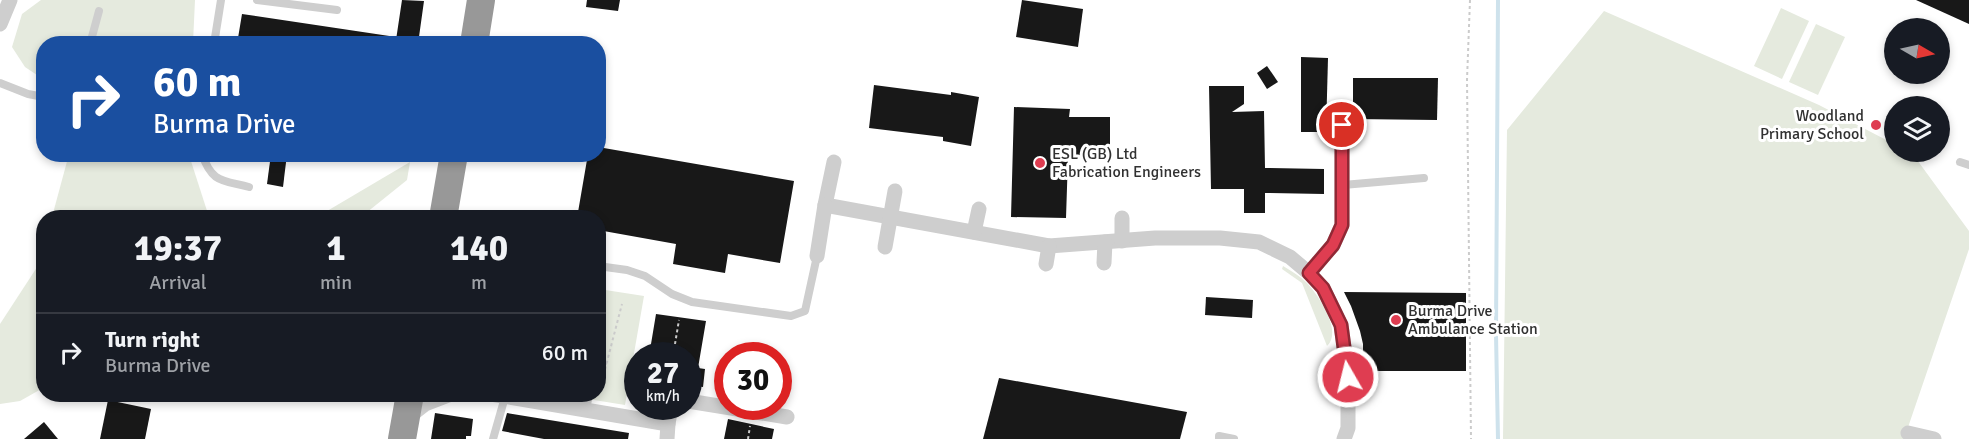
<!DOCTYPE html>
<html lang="en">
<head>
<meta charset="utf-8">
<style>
	:root { --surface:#171b24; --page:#20242c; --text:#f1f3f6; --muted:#9ea1a6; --line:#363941 }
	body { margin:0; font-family:Signika,sans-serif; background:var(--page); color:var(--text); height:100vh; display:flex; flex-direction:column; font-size:22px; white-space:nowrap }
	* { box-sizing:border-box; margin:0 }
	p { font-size:20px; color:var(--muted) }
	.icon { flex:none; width:33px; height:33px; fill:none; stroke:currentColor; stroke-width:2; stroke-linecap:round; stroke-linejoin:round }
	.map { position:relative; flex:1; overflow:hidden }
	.side { position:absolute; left:36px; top:210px; width:570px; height:192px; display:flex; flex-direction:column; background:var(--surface); border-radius:24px; box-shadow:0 3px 9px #0003 }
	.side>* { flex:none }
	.hud { position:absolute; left:36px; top:36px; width:570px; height:126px; border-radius:24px; box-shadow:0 3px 9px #0003; background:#1a4fa0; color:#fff; overflow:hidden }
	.needle { width:39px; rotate:99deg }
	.controls { position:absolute; left:1884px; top:18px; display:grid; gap:12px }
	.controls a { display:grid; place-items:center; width:66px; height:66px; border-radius:50%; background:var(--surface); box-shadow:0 3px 9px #0003; font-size:30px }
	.speed { position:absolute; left:624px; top:342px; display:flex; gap:12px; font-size:30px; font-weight:700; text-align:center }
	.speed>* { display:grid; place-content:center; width:78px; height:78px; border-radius:50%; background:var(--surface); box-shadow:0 3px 9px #0003; line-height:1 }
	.speed small { font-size:15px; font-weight:400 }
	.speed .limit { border:9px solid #d22; background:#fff; color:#111 }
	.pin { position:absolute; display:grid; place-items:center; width:51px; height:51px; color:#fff; margin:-26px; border:3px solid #fff; border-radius:50%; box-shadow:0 2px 6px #0007 }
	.me { position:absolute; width:66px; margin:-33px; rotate:352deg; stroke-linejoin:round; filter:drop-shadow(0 0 4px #0008) }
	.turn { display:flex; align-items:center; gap:21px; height:126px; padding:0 18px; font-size:27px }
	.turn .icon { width:78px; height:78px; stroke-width:2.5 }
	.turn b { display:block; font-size:42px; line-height:51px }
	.eta { display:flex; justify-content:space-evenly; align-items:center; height:102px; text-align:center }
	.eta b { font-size:36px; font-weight:700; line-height:42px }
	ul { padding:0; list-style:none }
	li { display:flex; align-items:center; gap:18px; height:78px; padding:0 18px; border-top:2px solid var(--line) }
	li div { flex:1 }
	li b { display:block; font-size:22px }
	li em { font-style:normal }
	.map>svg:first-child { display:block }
</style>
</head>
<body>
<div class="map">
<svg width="1969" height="439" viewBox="0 0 1969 439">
	<rect width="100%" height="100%" fill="#fff"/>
	<!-- green -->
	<g fill="#e5eade">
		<polygon points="41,0 195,0 193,43 44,44 43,79 25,67 12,47 22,14"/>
		<polygon points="1781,8 1809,21 1782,79 1754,66"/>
		<polygon points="1604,11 1819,105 1894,144 1894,152 1912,153 1969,231 1969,249 1904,439 1503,439 1507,130"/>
		<polygon points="1816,24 1845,37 1818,95 1789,82"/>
		<polygon points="69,154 189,155 209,217 52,217"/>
		<polygon points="410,162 407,180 361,217 302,217 322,214"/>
		<polygon points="43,258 43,388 20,401 0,404 0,324"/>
		<path d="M1283 266C1291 271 1300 276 1307 283 1319 296 1343 332 1327 346L1302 283 1282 269Z"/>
		<polygon points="599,289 644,296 625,405 563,395 598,394"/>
	</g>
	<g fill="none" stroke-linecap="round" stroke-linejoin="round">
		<!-- stream -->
		<polyline stroke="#cee2ec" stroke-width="4" points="1498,0 1496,334 1498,439"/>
	</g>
	<!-- building -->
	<g fill="#181818">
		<polygon points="402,0 424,1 418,44 237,44 242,14 396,37 396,40"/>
		<polygon points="587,0 620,0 618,11 586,7"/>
		<polygon points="1022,0 1083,9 1078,47 1016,37"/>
		<polygon points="1916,0 1969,0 1969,24"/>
		<polygon points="1301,57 1328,58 1326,132 1301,132"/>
		<polygon points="1267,66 1278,82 1267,89 1257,73"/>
		<polygon points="1353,78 1438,78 1437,120 1353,119"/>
		<polygon points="874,85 951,95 951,92 979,97 971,146 943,141 943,137 869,128"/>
		<polygon points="1209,86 1244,86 1244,104 1232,112 1264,111 1265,168 1324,169 1324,194 1265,193 1265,213 1244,213 1244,189 1211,189"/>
		<polygon points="1014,107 1070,109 1069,117 1110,117 1110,156 1068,157 1066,218 1011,217"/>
		<polygon points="598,147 794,181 780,263 728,254 725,273 673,264 676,244 598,230 598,218 577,218 588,154 598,154"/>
		<polygon points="271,154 287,154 283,187 267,184"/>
		<polygon points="1344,292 1466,293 1466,371 1363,371 1363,344 1360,331 1351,306"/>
		<polygon points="1206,297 1253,300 1252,318 1205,315"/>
		<polygon points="656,314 706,321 698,368 705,369 703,387 695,386 695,388 688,387 688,355 667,352 667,356 649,356"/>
		<polygon points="999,378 1187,412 1180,439 983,439"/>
		<polygon points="108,400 151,409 145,439 100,439"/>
		<polygon points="435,413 473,419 471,436 466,436 466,439 431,439"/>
		<polygon points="507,413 629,433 628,439 544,439 502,431"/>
		<polygon points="728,419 774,429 772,439 724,439"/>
		<polygon points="44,422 58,439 24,439"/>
	</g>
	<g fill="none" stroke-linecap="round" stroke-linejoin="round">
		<!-- path -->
		<g stroke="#cbcbcb" stroke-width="2" stroke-dasharray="3 3" stroke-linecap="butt">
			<polyline points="1470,0 1467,80 1471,439"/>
			<polyline points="673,356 679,320"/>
			<polyline points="598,362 607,364"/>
			<polyline points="602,381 622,304"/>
			<polyline points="748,439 750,426"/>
		</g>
		<!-- lane -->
		<g stroke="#cecece" stroke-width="8">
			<polyline points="257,0 337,10"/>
			<polyline points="90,44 99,11"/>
			<polyline points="214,44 221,0"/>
			<polyline points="0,83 28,94 44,97"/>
			<path d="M202 154C212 183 222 180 249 187"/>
			<polyline points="1960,162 1969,165"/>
			<polyline points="1343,185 1424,178"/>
			<polyline points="598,266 627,270 645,276 672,294 692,302 791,316 805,311 817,256"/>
			<polyline points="586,410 589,394"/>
			<polyline points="493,439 505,397"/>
			<polyline points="1219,439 1219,436 1234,439"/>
		</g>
		<!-- street -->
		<g stroke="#cecece" stroke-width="15">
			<polyline points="0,24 10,0"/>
			<polyline points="834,162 825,205 1049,246 1155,238 1220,238 1259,242 1290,257 1309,273 1323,288 1341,325 1348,377 1348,428 1344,439"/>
			<polyline points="974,232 979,209"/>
			<polyline points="1122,241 1122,218"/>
			<polyline points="885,247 895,191"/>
			<polyline points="817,256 825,205"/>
			<polyline points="1104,263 1105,242"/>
			<polyline points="1046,264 1049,246"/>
			<polyline points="1309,273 1333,245 1342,225 1342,125"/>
			<polyline points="491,394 668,424 671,406"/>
			<polyline points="688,401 787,417"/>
			<polyline points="407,418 425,404 451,394"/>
			<polyline points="1908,433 1934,439"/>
			<polyline points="667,439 668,424"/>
		</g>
		<!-- highway -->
		<g stroke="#989898" stroke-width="28">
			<polyline points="474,44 481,0"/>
			<polyline points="443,218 454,154"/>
			<polyline points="402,439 410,394"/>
		</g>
	</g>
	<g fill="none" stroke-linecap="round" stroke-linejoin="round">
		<defs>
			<polyline id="route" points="1342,125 1342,225 1333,245 1309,273 1323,288 1341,325 1348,377"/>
		</defs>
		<!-- route casing -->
		<use href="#route" stroke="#912835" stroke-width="15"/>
		<!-- route -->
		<use href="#route" stroke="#df3d51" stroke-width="10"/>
	</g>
	<!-- markers -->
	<g fill="#df3d51" stroke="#fff" stroke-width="2">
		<circle cx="1876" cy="125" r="6"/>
		<circle cx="1040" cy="163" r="6"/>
		<circle cx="1396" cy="320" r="6"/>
	</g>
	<g text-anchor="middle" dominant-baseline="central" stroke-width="6" stroke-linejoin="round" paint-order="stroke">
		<!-- poi labels -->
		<g font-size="16" fill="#313131" stroke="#fff" text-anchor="start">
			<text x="1864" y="116" text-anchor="end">Woodland<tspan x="1864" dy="18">Primary School</tspan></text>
			<text x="1052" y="154">ESL (GB) Ltd<tspan x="1052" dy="18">Fabrication Engineers</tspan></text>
			<text x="1408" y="311">Burma Drive<tspan x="1408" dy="18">Ambulance Station</tspan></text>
		</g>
	</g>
</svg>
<div class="controls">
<a><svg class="needle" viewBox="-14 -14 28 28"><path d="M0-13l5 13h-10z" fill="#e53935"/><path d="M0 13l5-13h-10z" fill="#9ea1a6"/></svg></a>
<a><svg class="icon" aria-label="layers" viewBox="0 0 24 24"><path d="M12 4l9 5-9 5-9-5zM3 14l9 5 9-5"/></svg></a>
</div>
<div class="speed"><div>27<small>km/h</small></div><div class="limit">30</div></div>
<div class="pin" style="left:1342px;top:125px;background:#d93025"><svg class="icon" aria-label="arrive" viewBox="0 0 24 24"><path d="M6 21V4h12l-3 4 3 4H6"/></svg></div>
<svg class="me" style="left:1348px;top:377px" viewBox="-20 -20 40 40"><circle r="17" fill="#df3d51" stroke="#fff" stroke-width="3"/><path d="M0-11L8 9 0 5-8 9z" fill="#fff"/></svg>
<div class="hud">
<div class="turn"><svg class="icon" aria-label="right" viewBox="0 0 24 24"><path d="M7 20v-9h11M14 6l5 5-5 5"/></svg><div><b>60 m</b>Burma Drive</div></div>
</div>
<section class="side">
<div class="eta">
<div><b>19:37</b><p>Arrival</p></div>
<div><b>1</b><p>min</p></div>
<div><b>140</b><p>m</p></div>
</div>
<ul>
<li><svg class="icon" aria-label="right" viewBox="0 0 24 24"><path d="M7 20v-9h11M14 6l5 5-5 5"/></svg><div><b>Turn right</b><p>Burma Drive</p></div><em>60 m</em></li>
</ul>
</section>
</div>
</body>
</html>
